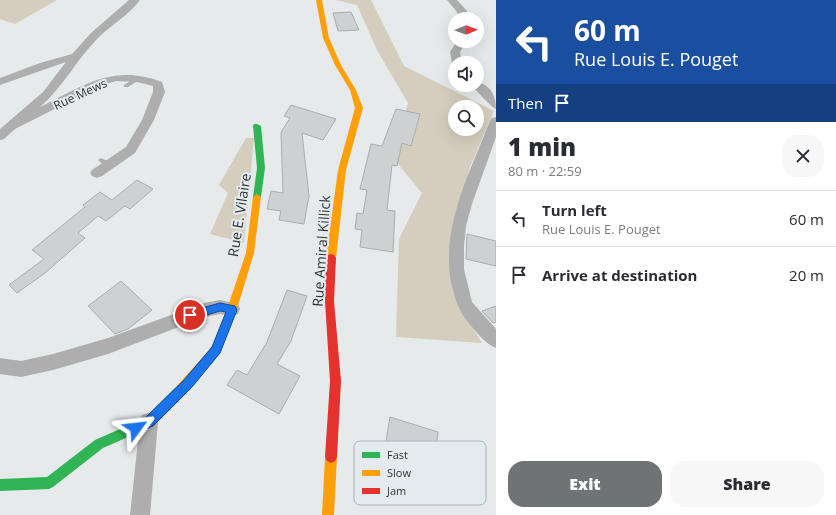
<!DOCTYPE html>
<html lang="en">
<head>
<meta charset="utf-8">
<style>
	:root { --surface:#fff; --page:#f7f7f7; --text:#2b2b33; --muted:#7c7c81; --line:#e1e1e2; --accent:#707374 }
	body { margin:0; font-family:"Open Sans",sans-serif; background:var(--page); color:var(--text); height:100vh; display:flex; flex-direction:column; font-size:15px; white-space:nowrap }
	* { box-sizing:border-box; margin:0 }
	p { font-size:13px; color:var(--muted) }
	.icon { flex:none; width:22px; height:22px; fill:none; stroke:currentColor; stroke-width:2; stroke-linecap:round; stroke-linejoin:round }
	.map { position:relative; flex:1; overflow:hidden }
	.sheet { display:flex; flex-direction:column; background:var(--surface); width:340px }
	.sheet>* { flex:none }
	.banner { background:#1a4fa0; color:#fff; overflow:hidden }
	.needle { width:26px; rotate:89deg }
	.buttons { position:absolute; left:448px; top:12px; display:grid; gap:8px }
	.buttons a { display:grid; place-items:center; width:36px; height:36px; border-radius:50%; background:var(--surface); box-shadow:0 4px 16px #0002; font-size:20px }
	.pin { position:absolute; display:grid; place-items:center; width:34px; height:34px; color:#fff; margin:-17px; border:2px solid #fff; border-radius:50%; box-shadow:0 1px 4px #0007 }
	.me { position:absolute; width:44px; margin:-22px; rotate:60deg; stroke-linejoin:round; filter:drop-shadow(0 0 3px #0008) }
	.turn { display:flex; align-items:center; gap:14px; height:84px; padding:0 12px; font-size:18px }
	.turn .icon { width:52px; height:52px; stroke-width:2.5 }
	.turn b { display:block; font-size:28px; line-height:34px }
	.then { display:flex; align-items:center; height:38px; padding:0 12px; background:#0003; gap:8px; font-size:15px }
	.round { display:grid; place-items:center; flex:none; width:42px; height:42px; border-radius:16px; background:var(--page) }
	.headline { display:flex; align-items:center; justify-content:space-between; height:68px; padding:0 12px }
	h1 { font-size:24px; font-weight:800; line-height:30px }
	.button { display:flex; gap:8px; margin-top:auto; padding:8px 12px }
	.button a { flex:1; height:46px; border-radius:16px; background:var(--accent); color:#fff; font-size:16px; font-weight:800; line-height:46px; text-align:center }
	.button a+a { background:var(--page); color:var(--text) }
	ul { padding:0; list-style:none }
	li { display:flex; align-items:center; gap:12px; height:56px; padding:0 12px; border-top:1px solid var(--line) }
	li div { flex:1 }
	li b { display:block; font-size:15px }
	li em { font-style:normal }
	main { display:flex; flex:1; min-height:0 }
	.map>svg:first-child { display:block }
</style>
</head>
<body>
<main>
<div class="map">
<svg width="496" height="515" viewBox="0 0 496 515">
	<rect width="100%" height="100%" fill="#e6eaeb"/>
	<!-- green -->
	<g fill="#d5cdbd" fill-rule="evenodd">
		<polygon points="0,0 57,0 15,24 0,19"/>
		<path d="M336 0H371L404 66 494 111 470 167 451 238 453 291 462 311 482 343 396 337 399 239 422 193 393 158 408 103 377 50 357 5ZM455 107H477V129H455Z"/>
		<polygon points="246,138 254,138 244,243 210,234 228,193 219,185"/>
	</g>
	<!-- building -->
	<g fill="#ced1d2" stroke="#aaadae">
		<polygon points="351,12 359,30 338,31 333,13"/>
		<polygon points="291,105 336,119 323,140 302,133 309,196 304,224 279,220 281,211 267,209 271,191 283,193 281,132 290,118 284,116"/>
		<polygon points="396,109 420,114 411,146 402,143 397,166 392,165 387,210 395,211 393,252 360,247 362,230 355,229 357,213 363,214 367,190 360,189 371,144 382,146"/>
		<polygon points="137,180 153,189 130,209 125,206 106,221 98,216 78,233 85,238 45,273 17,293 9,285 44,259 32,250 85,207 83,205 100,192 112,200"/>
		<polygon points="467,234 496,241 496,266 466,259"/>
		<polygon points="121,281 152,310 128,329 115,334 88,306"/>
		<polygon points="287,290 307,296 291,341 277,364 300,376 279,414 227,385 237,370 247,375 267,342"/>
		<polygon points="496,306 496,322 493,323 482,311"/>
		<polygon points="390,417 438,432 437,442 453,447 450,472 433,466 432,476 383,459"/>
	</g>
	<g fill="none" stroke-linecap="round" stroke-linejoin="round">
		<!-- lane -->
		<g fill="#afaeaf" fill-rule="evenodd">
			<polygon points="137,77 140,79 139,80 128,87 124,87 124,85"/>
			<path d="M101 158 112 163 113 165 112 167C108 168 101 163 98 160Z"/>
		</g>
		<!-- street -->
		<g fill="#afaeaf" fill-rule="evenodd">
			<path d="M129 0H140C129 15 111 25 98 38 77 59 63 87 40 107 83 86 113 63 162 82L165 92 154 120 135 153 102 176 97 178 92 176 90 173 92 170 126 147 142 120 153 92V86L137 82 116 81 100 86 15 129 4 139 0 140V129L43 92 66 62 0 85V78L40 63 72 54 91 33Z"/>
			<polygon points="447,0 457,0 467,11 469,19 459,19 457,12"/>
			<polygon points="457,41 467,41 460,52 462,63 455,63 455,66 452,63 450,52"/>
			<path d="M477 82C491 85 496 96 496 109 492 108 475 89 471 85H477Z"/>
			<path d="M496 117V137L472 204 466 226 464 247V269L472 302 496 329V348C486 344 478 334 471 326 459 312 455 300 451 282 441 226 470 172 490 121L492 118Z"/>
			<polygon points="220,300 238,304 240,309 238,314 232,316 220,314 205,317 108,354 53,370 21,377 0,374 0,358 21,361 53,354 108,338 204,303"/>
			<polygon points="149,413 156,415 158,422 150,515 130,515 140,422 142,415"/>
		</g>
		<!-- fast -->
		<g fill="#30b455" fill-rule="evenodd">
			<polygon points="254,124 257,124 261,126 265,168 261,197 257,200 253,197 257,168 253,126"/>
			<polygon points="179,387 183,388 184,392 183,396 153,426 103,448 53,487 49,489 0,491 0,479 47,477 95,440 145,418 175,388"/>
		</g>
		<!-- slow -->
		<g fill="#ff9f0a" fill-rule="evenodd">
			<polygon points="316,0 322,0 329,38 341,65 356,90 363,108 346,170 336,258 334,261 328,261 326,258 338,170 355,108 350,90 335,65 323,38"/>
			<polygon points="257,194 261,197 254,253 237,309 221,350 183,396 179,397 175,396 174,392 175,388 212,347 227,309 246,253 253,197"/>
			<polygon points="331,451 335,453 337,457 334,515 322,515 325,457 327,453"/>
		</g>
		<!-- jam -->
		<polygon fill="#e5322d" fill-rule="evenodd" points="331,254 334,255 336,258 334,301 341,381 337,457 335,461 331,463 327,461 325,457 330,381 325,301 326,258 328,255"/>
	</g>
	<!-- route -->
	<polygon fill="#1a73e8" stroke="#114b97" points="220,303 235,306 237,310 220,353 192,387 153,426 136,433 132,432 131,428 132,423 145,418 184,380 212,347 226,312 220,311 190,320 187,318 185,315 187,312"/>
	<g text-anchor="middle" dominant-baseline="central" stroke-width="4" stroke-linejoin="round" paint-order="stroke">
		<!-- far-street labels -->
		<g font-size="12" fill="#303334" stroke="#e3ebee">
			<text transform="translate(80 94) rotate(-25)">Rue Mews</text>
		</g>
		<!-- street labels -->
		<g font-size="14" fill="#303334" stroke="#e3ebee">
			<text transform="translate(239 215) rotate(-81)">Rue E. Vilaire</text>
			<text transform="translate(321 251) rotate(-86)">Rue Amiral Killick</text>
		</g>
	</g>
	<!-- legend -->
	<rect x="354" y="441" width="132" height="64" rx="6" fill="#e3ebee" stroke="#adb4b6" stroke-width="1"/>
	<rect x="362" y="452" width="18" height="6" fill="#30b455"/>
	<rect x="362" y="470" width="18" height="6" fill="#ff9f0a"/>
	<rect x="362" y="488" width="18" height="6" fill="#e5322d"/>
	<g font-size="11" fill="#303334">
		<text x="387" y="459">Fast</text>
		<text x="387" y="477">Slow</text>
		<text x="387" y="495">Jam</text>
	</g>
</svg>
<div class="buttons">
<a><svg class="needle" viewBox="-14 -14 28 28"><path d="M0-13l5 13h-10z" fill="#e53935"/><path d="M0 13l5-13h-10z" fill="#7c7c81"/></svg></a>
<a><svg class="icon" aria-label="sound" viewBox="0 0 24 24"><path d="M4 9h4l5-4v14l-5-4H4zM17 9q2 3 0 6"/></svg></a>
<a><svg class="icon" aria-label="search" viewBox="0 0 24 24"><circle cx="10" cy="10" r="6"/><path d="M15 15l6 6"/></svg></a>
</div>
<div class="pin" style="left:190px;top:315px;background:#d93025"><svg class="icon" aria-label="arrive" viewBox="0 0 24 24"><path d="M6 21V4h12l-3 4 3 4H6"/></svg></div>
<svg class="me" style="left:136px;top:428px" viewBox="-20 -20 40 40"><path d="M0-17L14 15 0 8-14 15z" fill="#1a73e8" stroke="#fff" stroke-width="4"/></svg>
</div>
<section class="sheet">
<div class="banner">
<div class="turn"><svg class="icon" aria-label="left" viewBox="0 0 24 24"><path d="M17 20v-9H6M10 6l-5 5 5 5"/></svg><div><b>60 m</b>Rue Louis E. Pouget</div></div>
<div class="then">Then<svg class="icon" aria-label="arrive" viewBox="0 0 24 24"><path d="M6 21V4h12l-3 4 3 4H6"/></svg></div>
</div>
<div class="headline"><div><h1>1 min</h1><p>80 m · 22:59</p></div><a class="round"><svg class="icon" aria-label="close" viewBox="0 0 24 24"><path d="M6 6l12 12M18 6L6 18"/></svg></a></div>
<ul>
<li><svg class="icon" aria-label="left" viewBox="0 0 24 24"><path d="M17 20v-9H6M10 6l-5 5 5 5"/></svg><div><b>Turn left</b><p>Rue Louis E. Pouget</p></div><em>60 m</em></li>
<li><svg class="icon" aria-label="arrive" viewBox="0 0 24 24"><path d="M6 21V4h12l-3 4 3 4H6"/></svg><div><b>Arrive at destination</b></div><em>20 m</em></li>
</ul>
<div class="button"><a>Exit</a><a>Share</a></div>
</section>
</main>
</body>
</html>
